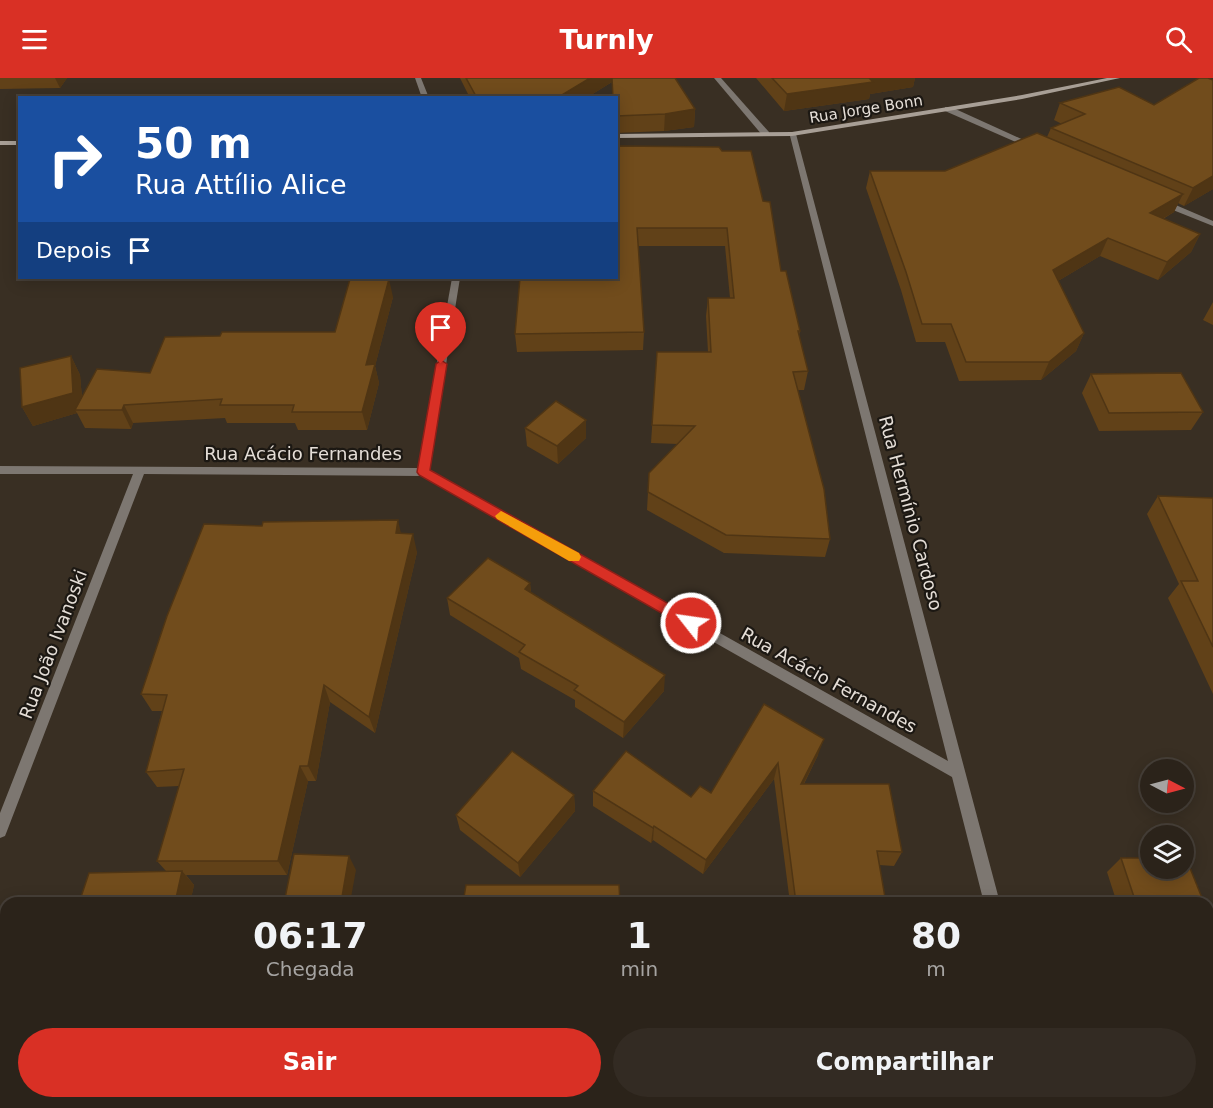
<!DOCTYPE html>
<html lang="pt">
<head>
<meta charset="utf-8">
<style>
	:root { --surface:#2b231a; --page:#332b23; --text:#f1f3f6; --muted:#a6a4a2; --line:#474039; --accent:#d93025 }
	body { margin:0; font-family:"DejaVu Sans",sans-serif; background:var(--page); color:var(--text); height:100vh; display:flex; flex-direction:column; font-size:22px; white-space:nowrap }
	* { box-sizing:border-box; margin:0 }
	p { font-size:20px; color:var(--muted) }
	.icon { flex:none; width:33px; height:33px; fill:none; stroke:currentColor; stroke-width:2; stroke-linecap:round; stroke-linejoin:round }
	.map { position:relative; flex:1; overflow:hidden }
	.drawer { position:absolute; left:0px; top:819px; width:1214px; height:212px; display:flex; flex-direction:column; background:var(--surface); border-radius:18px 18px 0 0; box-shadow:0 3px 15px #0003,0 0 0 2px var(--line) }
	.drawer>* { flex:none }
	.banner { position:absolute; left:18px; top:18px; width:600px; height:183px; border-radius:0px; box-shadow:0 3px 15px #0003,0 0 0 2px var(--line); background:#1a4fa0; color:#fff; overflow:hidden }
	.needle { width:39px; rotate:96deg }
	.tools { position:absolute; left:1140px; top:681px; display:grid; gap:12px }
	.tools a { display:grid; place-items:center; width:54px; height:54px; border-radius:50%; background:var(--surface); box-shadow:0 3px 15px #0003,0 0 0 2px var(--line); font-size:30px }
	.pin { position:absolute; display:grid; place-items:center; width:51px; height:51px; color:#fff; margin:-62px -26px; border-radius:50% 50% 50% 0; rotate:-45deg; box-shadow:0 0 6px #0007 }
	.pin .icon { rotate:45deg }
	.me { position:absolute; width:66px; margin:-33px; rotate:300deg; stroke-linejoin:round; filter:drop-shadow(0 0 4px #0008) }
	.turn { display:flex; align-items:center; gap:21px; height:126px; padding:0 18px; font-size:27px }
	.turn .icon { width:78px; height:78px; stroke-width:2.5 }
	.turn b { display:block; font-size:42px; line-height:51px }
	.then { display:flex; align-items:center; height:57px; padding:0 18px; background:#0003; gap:12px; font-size:22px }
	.eta { display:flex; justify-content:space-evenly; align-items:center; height:102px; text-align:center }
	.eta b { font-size:36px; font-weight:700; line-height:42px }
	.button { display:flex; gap:12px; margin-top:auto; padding:12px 18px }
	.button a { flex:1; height:69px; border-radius:36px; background:var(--accent); color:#fff; font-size:24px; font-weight:700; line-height:69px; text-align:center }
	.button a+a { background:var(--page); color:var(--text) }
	header { display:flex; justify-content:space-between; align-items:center; height:78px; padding:0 18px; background:var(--accent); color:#fff; font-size:27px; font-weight:700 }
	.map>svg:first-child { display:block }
</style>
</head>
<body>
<header><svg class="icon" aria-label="menu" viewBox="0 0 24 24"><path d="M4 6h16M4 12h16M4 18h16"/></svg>Turnly<svg class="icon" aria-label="search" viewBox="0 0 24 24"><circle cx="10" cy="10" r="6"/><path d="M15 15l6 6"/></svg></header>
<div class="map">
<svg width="1213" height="1030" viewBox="0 0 1213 1030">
	<rect width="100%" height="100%" fill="#392f23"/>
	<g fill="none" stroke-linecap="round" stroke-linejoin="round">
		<!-- street -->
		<g fill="#7d7771" fill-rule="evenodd">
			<polygon points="415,0 421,0 429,20 422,20"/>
			<polygon points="714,0 721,0 769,54 769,58 763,58"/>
			<polygon points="945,29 951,29 1039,69 1032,71 945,33"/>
			<polygon points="789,54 796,56 1000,825 984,825 952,699 421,398 144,396 7,753 5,758 0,760 0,735 133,396 0,396 0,388 418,390 452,200 460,200 429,392 948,683"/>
			<polygon points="1158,122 1164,122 1213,143 1213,148 1158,126"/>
			<polygon points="1036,1024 1053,1024 1054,1030 1036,1030"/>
		</g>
		<!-- secondary -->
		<g fill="#a89f96" fill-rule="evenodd">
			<polygon points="1107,0 1120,0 1022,21 792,58 616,60 616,56 792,54 1022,17"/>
			<rect x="0" y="63" width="20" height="4"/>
		</g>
	</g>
	<!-- wall -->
	<g fill="#614118">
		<polygon points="0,0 67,0 60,10 0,11"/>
		<polygon points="460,0 675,0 695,31 694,49 664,53 616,55 616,20 612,20 612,4 586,20 470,20"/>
		<polygon points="756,0 915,0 913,9 870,16 869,21 784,33"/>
		<polygon points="1213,2 1213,111 1184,128 1178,125 1174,134 1163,141 1200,156 1191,174 1158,202 1100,178 1058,203 1084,255 1076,273 1041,302 959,303 945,264 916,264 901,212 866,110 870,93 945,93 1047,59 1051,50 1062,46 1054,42 1060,25 1154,27"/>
		<polygon points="616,68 719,69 781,193 800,253 799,257 808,293 804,312 798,312 830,461 825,479 724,475 647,432 649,395 678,366 651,365 657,274 708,274 706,238 708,220 730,220 725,168 638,168 644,254 643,272 517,274 515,256 616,200"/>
		<polygon points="393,219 375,288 379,305 367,352 298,352 295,345 227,345 225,340 133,345 131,351 85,350 77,335 33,348 22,329 71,278 80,297 82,320 150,295 335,254"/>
		<polygon points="1213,224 1213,247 1203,242"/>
		<polygon points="1091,296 1203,334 1191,352 1099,353 1082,315"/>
		<polygon points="586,342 586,360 558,386 527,368 525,350"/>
		<polygon points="1158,418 1213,420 1213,616 1168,520 1179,506 1147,436"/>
		<polygon points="401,455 417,474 375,655 330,624 316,703 308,703 287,797 186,797 194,807 190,825 79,825 166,793 157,783 179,708 157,709 146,694 162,633 152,633 141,616"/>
		<polygon points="530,505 531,515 664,613 623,660 575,629 575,622 521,591 519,580 450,537 447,520"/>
		<polygon points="764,626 818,677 804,706 902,774 894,788 879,787 886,825 790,825 774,701 703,796 653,762 651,765 593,728 593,713 691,719 711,715"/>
		<polygon points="574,717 575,733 520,799 460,752 456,737"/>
		<polygon points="1121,780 1204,825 1117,825 1107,794"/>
		<polygon points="200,1024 418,1024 418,1030 208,1030"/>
		<polygon points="758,1024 951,1024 952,1030 759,1030"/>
		<polygon points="1182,1024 1208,1024 1213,1030 1184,1030"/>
	</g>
	<!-- shaded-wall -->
	<g fill="#4f3514">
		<polygon points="55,0 67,0 60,10"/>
		<polygon points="590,0 612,0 612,4 586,20 557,20"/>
		<polygon points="868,0 915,0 913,9 870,16 869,21 784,33 787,16"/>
		<polygon points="695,31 694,49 664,53 665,36"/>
		<polygon points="1213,98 1213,111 1184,128 1193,110"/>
		<polygon points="1183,116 1174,134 1141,153 1150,135"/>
		<polygon points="1200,156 1191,174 1158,202 1167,184"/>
		<polygon points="1108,160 1100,178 1046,210 1053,192"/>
		<polygon points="389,201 393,219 375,288 379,305 367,352 362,334 366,287"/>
		<polygon points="1084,255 1076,273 1041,302 1049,284"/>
		<polygon points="71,278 80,297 83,332 75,332 77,335 33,348 22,329"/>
		<polygon points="124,327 133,345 131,351 122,332"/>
		<polygon points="586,342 586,360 558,386 557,368"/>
		<polygon points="398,442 402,460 396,455"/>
		<polygon points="413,456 417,474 375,655 369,639"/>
		<polygon points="530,505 532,523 525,511"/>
		<polygon points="665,597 664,613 623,660 624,644"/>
		<polygon points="324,607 330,624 316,703 308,688"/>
		<polygon points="824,661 818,677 796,721 801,706"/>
		<polygon points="778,685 774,701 703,796 706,782"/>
		<polygon points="300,688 308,703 287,797 278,783"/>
		<polygon points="574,717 575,733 520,799 518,785"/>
		<polygon points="654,748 653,762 651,765 653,750"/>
		<polygon points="349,778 356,792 350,825 341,825"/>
		<polygon points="182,793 194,807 190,825 175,825"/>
		<polygon points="411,1024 418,1024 418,1030 410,1030"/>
	</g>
	<!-- building -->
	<g fill="#714c1c" stroke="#4f3514" stroke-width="1.5">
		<polygon points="466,0 590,0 557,20 477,20"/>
		<polygon points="612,0 675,0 695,31 665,36 616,38 616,20 613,20"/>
		<polygon points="772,0 869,0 873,4 787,16"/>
		<polygon points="1199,0 1208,0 1213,2 1213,98 1193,110 1051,50 1085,36 1060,25 1119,9 1154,27"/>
		<polygon points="1037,55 1183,116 1150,135 1200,156 1167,184 1108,160 1053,192 1084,255 1049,284 966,284 951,246 922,246 906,194 870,93 945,93"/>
		<polygon points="616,68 719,69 722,73 751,73 763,123 770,124 781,193 786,193 800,253 798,253 808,293 793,294 824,411 830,461 726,457 648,414 649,395 695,348 652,347 657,274 711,274 708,220 734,220 727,150 637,150 644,254 515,256 520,200 616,200"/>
		<polygon points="350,201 389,201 366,287 375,286 362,334 292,334 294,327 220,327 222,321 124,327 122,332 75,332 97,291 150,295 165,259 220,258 222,254 335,254"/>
		<polygon points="71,278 73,315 22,329 20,290"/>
		<polygon points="1181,295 1203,334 1109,335 1091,296"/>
		<polygon points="556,323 586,342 557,368 525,350"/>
		<polygon points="1158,418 1213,420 1213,569 1181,503 1198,503"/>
		<polygon points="398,442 396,455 413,456 369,639 324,607 308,688 300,688 278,783 157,783 184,691 146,694 167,617 141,616 167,538 204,446 262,448 263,444"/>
		<polygon points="488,480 530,505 525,511 665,597 624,644 574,612 578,608 519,574 525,567 447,520"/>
		<polygon points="764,626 824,661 801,706 889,706 902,774 877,773 886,825 796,825 778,685 706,782 654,748 653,750 593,713 626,673 691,719 700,708 711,715"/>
		<polygon points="512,673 574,717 518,785 456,737"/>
		<polygon points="294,776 349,778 341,825 284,825"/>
		<polygon points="1121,780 1150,780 1150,790 1184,790 1184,780 1186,780 1204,825 1136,825"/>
		<polygon points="182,793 175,825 79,825 89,795"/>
		<polygon points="466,807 619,807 620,825 463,825"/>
		<polygon points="1208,834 1213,848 1213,1030 1206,1030 1204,1024 1208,1024"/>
		<polygon points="213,1024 411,1024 410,1030 223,1030 224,1025"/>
		<rect x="548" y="1024" width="85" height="6"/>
		<polygon points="764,1024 951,1024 952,1030 764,1030"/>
	</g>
	<!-- route -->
	<polygon fill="#d93025" stroke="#8d1f18" stroke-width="1.5" points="441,282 447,286 430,392 696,541 698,545 696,549 686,549 419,397 417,394 436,286"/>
	<!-- slow -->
	<polygon fill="#f59e0b" points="501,433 579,475 581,479 579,483 569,483 497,441 495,438"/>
	<g text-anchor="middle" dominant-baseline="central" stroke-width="4.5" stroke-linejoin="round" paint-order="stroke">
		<!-- far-street labels -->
		<g font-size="15" fill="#e5ded7" stroke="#1c1813">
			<text transform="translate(866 31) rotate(-9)">Rua Jorge Bonn</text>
		</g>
		<!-- street labels -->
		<g font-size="18" fill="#e5ded7" stroke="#1c1813">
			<text x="303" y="375">Rua Acácio Fernandes</text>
			<text transform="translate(911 435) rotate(75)">Rua Hermínio Cardoso</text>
			<text transform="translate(53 566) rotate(-69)">Rua João Ivanoski</text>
			<text transform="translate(829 602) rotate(29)">Rua Acácio Fernandes</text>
		</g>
	</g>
</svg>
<div class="tools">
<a><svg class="needle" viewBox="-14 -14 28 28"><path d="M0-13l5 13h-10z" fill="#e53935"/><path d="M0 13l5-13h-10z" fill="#a6a4a2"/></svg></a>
<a><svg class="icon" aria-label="layers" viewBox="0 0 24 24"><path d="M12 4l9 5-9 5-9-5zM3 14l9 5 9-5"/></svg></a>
</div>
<div class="pin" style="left:441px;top:286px;background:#d93025"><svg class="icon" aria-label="arrive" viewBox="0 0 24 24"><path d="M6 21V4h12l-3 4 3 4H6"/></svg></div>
<svg class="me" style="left:691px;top:545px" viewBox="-20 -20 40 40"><circle r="17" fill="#d93025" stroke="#fff" stroke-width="3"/><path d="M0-11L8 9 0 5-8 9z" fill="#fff"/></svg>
<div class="banner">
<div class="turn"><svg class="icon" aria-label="right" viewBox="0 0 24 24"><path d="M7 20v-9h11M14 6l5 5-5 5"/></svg><div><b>50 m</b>Rua Attílio Alice</div></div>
<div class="then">Depois<svg class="icon" aria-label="arrive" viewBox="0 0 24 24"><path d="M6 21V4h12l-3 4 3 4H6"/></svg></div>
</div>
<section class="drawer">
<div class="eta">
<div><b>06:17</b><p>Chegada</p></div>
<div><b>1</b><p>min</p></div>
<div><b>80</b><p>m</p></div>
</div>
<div class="button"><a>Sair</a><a>Compartilhar</a></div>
</section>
</div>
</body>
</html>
